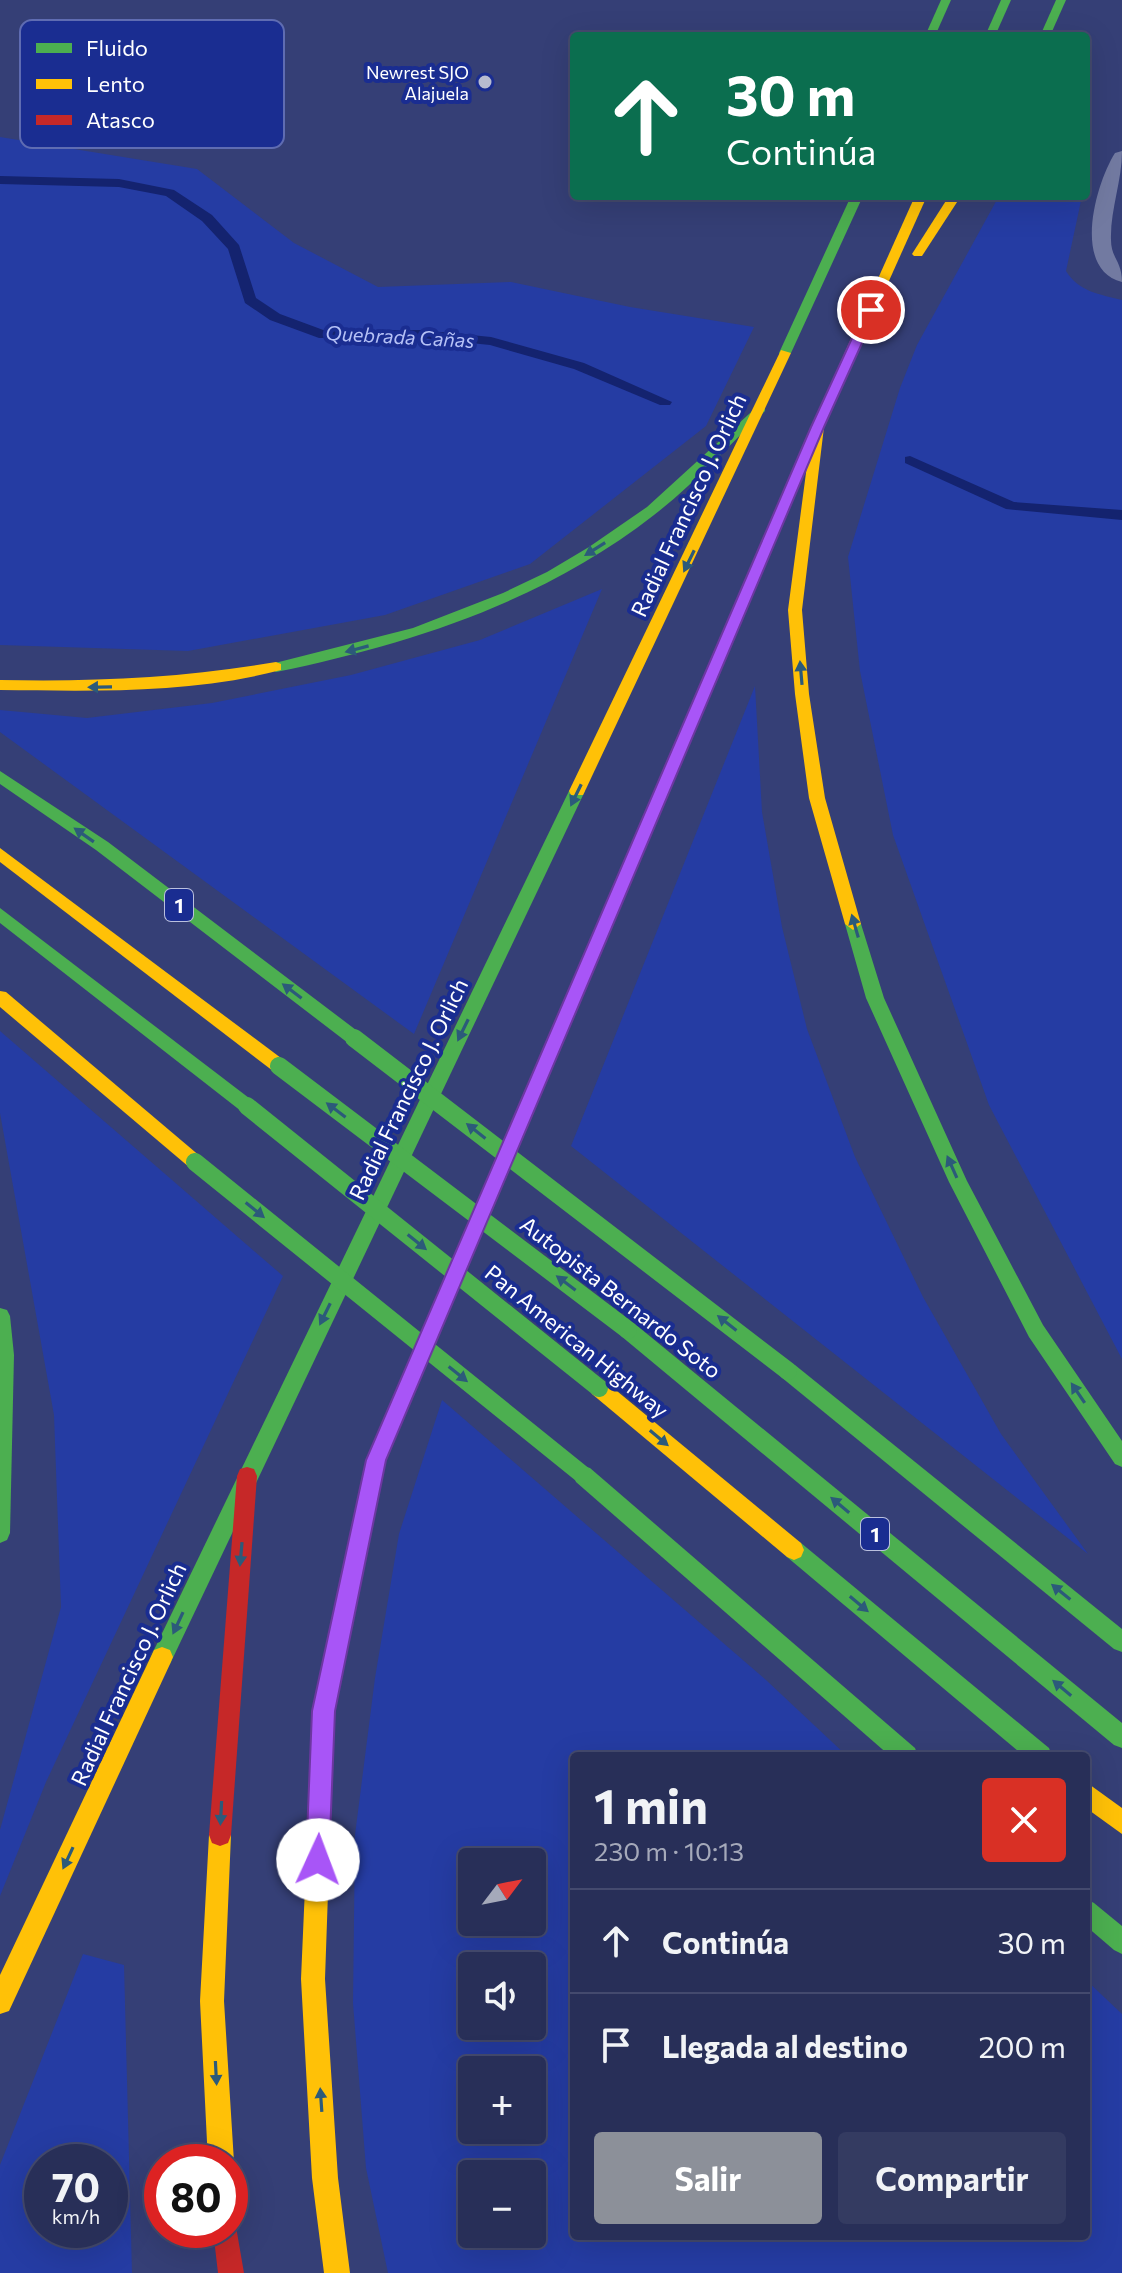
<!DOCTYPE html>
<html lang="es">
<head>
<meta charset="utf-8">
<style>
	:root { --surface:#282f58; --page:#343b61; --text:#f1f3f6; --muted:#a5a9ba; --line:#444a6e; --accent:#8c9099 }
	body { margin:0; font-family:Commissioner,sans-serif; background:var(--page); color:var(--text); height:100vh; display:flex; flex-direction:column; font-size:30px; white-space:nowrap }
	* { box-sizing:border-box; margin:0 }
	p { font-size:26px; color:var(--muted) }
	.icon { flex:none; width:44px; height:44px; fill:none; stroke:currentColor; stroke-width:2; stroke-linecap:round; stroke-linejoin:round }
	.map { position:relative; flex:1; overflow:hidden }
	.panel { position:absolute; left:570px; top:1752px; width:520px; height:488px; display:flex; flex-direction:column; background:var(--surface); border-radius:8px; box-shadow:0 8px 32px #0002,0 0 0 2px var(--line) }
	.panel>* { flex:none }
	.top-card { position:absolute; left:570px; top:32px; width:520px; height:168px; border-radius:8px; box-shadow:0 8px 32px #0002,0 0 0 2px var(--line); background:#0b6e4f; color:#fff; overflow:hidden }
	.needle { width:52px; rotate:58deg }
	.buttons { position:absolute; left:458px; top:1848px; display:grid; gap:16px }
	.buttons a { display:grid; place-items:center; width:88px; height:88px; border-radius:8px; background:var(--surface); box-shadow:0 8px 32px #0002,0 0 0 2px var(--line); font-size:40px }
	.speed { position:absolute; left:24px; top:2144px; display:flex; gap:16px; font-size:40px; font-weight:700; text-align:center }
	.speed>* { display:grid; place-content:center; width:104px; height:104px; border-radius:50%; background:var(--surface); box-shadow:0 8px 32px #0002,0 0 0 2px var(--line); line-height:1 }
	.speed small { font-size:20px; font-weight:400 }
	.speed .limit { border:12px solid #d22; background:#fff; color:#111 }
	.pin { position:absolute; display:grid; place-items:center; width:68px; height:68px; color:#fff; margin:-34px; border:4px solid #fff; border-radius:50%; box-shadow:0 2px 8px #0007 }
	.me { position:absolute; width:88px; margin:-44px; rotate:2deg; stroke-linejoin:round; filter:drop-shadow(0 0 6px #0008) }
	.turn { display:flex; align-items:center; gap:28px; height:168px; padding:0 24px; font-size:36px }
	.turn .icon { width:104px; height:104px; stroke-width:2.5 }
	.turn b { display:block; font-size:56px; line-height:68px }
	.round { display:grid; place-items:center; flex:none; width:84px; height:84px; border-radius:8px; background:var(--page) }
	.headline { display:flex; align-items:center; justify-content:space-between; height:136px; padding:0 24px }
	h1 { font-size:48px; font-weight:700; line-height:60px }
	.cta { display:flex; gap:16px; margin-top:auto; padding:16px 24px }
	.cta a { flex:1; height:92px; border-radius:8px; background:var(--accent); color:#fff; font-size:32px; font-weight:700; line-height:92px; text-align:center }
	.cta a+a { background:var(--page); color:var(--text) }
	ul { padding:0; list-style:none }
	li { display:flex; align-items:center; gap:24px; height:104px; padding:0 24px; border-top:2px solid var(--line) }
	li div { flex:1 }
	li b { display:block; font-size:30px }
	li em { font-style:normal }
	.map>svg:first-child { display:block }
</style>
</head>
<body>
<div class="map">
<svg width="1122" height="2273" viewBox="0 0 1122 2273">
	<rect width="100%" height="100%" fill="#353f76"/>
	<!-- green -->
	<g fill="#253ca3" fill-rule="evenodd">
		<polygon points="0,137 197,169 294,243 378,287 511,282 630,307 754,327 706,426 530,564 385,615 188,651 0,645"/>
		<path d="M999 196H1082L1066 271C1079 292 1099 294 1122 300V1359L989 1105 893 835 860 671 848 557 900 388 917 345Z"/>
		<polygon points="602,589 414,1034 0,732 0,710 87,718 212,703 351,675 480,640"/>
		<polygon points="755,686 762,812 782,927 807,1029 855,1157 923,1297 1001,1434 1088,1554 571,1146"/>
		<polygon points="0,1031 283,1276 46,1782 0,1896 0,1830 61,1607 54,1415 0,1113"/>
		<path d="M442 1400 766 1680 847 1756H574V2236H1086V1980L1122 2014V2273H388L366 2168 353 2003 355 1835 375 1678 399 1534ZM472 1862H532V1922H472ZM472 1966H532V2026H472ZM472 2070H532V2130H472ZM532 2174V2234H472V2174Z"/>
		<path d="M83 1954 124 1965 132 2273H0V2165ZM42 2162H110V2230H42Z"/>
	</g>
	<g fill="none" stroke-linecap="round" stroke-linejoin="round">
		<!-- stream -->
		<g fill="#14236f" fill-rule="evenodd">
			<polygon points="0,176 119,179 174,190 212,215 239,245 256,298 280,314 326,331 421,330 491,337 584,363 672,402 670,405 660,405 574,369 490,345 421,338 319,338 270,320 245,303 228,249 202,221 166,196 119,187 0,184"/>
			<polygon points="910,456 1014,502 1122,510 1122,520 1006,509 905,463 905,457"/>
		</g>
		<!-- lane -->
		<path fill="#727aa1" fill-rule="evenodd" d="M1122 151C1122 182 1110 210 1111 240 1111 258 1122 261 1122 282 1071 269 1096 183 1115 153Z"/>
		<!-- fast -->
		<g fill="#4caf50" fill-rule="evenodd">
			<polygon points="941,0 951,0 935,36 925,36"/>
			<polygon points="1001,0 1011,0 995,36 985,36"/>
			<polygon points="1056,0 1066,0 1050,36 1040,36"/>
			<polygon points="851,196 863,196 791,353 781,356 779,353"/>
			<path d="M760 404 765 405V411C728 446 694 484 654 515 544 601 411 644 276 672L269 667 271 664 413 628 503 593 547 572 589 547 647 507Z"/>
			<polygon points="826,404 832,408 536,1107 533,1112 521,1112 518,1107 820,408"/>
			<polygon points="0,771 108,842 360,1033 363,1038 360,1043 348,1043 96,850 0,784"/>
			<polygon points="577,786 585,791 170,1664 162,1667 154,1664 151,1657 154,1650 569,791"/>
			<polygon points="0,908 253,1101 256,1106 253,1111 241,1111 0,923"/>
			<polygon points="853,918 861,924 884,998 967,1181 1043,1325 1122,1441 1122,1467 1115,1464 1029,1337 949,1182 866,998 845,924"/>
			<polygon points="0,1308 7,1310 10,1316 14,1355 10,1533 7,1540 0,1543"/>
			<polygon points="628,1322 635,1324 1122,1723 1122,1748 1114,1745 621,1336 618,1330 621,1324"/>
			<polygon points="788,1362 795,1365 1122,1629 1122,1652 1114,1649 781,1377 778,1371 781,1365"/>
			<polygon points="376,1451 383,1454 386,1460 334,1711 333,1750 330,1758 322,1761 314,1758 311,1750 312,1711 366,1460 369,1454"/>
			<polygon points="583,1466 590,1468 915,1748 918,1756 890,1756 576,1482 573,1475 576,1468"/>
			<polygon points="794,1540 801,1543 1049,1748 1052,1756 1024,1756 787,1557 784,1550 787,1543"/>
			<polygon points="1086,1899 1094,1903 1122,1926 1122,1954 1114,1950 1086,1926"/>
		</g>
		<!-- slow -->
		<g fill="#ffc107" fill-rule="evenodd">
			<polygon points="915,196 927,196 832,408 821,411 820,408"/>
			<polygon points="949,196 961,196 922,256 914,256 912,254"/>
			<polygon points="781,350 791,353 585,791 583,795 571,795 569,791"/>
			<polygon points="818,423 824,427 802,610 809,694 825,798 861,924 853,930 845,924 809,798 795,694 788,610 812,427"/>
			<path d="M276 662 281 664V670C191 694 92 691 0 690V680C93 682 184 678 276 662Z"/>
			<polygon points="0,848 285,1061 288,1066 285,1071 273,1071 0,862"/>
			<polygon points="0,991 6,992 201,1157 204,1162 201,1167 189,1167 0,1007"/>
			<polygon points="527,1100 533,1102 536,1107 386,1460 383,1466 376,1469 369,1466 366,1460 518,1107 521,1102"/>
			<polygon points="599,1379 606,1382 801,1543 804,1550 801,1557 794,1560 787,1557 592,1394 589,1388 592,1382"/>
			<polygon points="162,1647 170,1650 173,1657 170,1664 9,2011 0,2014 0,1975 154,1650"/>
			<polygon points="322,1739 330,1742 333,1750 325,1979 338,2178 350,2273 324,2273 312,2178 301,1979 311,1750 314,1742"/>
			<polygon points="1086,1782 1122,1808 1122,1834 1086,1808"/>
			<polygon points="220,1824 228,1827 231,1835 224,2001 234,2162 230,2171 230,2162 208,2162 200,2001 209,1835 212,1827"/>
		</g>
		<!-- jam -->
		<g fill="#c62828" fill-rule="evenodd">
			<polygon points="247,1467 254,1469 257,1476 231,1835 228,1843 220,1846 212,1843 209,1835 237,1476 240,1469"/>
			<polygon points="230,2219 235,2221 244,2273 218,2273 213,2230 230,2230"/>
		</g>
		<!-- fast-bridge -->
		<g stroke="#4caf50" stroke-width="18">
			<polyline points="354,1038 788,1371"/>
			<polyline points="279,1066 628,1330"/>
			<polyline points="247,1106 599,1388"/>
			<polyline points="195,1162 583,1475"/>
		</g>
	</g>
	<!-- one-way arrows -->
	<defs><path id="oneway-solid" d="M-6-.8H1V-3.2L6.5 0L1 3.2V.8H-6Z" transform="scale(2)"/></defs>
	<g fill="#2c5a7a">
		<use href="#oneway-solid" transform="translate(595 549) rotate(148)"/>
		<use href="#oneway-solid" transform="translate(689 561) rotate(116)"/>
		<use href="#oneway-solid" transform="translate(357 649) rotate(165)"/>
		<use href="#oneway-solid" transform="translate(801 673) rotate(-95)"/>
		<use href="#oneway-solid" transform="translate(100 687) rotate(179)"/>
		<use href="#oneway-solid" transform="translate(576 795) rotate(116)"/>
		<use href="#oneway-solid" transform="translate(84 835) rotate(-145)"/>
		<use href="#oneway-solid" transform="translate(855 926) rotate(-106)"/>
		<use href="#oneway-solid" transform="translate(292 991) rotate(-143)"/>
		<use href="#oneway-solid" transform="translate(463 1030) rotate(116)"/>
		<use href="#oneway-solid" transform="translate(336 1110) rotate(-143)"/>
		<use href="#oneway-solid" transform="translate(476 1131) rotate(-142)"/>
		<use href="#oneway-solid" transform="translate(952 1167) rotate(-114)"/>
		<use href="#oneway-solid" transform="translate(255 1210) rotate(39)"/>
		<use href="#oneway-solid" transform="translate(417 1242) rotate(39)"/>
		<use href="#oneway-solid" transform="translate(566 1283) rotate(-143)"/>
		<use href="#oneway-solid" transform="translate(325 1314) rotate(116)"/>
		<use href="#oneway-solid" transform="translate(727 1323) rotate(-142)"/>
		<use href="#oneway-solid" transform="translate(458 1374) rotate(39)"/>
		<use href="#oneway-solid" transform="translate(1078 1393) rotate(-124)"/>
		<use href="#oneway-solid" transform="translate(659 1438) rotate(40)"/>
		<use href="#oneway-solid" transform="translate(840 1505) rotate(-140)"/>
		<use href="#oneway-solid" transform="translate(241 1554) rotate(95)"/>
		<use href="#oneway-solid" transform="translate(1061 1592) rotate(-141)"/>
		<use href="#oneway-solid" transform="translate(859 1604) rotate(40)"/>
		<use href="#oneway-solid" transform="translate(178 1623) rotate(115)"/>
		<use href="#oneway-solid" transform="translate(1062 1688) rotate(-140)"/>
		<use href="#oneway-solid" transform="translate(221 1813) rotate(93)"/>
		<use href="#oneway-solid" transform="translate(68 1858) rotate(115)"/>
		<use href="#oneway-solid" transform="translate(216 2073) rotate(87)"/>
		<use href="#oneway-solid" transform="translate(321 2100) rotate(-94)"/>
	</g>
	<!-- route -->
	<polygon fill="#a855f7" stroke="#6d37a1" stroke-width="2" points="871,306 877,310 824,427 386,1460 335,1711 329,1860 326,1868 318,1872 309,1868 306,1860 312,1711 366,1460 811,427 865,310"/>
	<!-- markers -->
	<circle fill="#b8bccf" stroke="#1a2d91" stroke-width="3" cx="485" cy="82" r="8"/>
	<g text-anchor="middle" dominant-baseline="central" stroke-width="8" stroke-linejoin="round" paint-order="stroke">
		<!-- far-poi labels -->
		<g font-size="18" fill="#fff" stroke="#1a2d91" text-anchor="end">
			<text x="469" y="72">Newrest SJO<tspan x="469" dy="21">Alajuela</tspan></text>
		</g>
		<!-- far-water labels -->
		<g font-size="20" font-style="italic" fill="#b5c1f6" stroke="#1a2d91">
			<text transform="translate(400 336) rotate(3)">Quebrada Cañas</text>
		</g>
		<!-- shield labels -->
		<g fill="#1a2d91" stroke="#bac0de" stroke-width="2">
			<rect x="165" y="889" width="28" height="32" rx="6"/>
			<rect x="861" y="1518" width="28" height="32" rx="6"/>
		</g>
		<g font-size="20" font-weight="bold" fill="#fff">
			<text x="179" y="905">1</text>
			<text x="875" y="1534">1</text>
		</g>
		<!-- street labels -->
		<g font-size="22" fill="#fff" stroke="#1a2d91">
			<text transform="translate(688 505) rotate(-65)">Radial Francisco J. Orlich</text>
			<text transform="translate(408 1089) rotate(-64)">Radial Francisco J. Orlich</text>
			<text transform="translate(621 1297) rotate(38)">Autopista Bernardo Soto</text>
			<text transform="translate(577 1341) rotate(39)">Pan American Highway</text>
			<text transform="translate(128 1674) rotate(-65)">Radial Francisco J. Orlich</text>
		</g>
	</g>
	<!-- legend -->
	<rect x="20" y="20" width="264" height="128" rx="12" fill="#1a2d91" stroke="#5f6cb2" stroke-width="2"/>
	<rect x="36" y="43" width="36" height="10" fill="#4caf50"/>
	<rect x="36" y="79" width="36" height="10" fill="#ffc107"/>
	<rect x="36" y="115" width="36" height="10" fill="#c62828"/>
	<g font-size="22" fill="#fff">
		<text x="86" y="56">Fluido</text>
		<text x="86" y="92">Lento</text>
		<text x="86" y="128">Atasco</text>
	</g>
</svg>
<div class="buttons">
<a><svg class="needle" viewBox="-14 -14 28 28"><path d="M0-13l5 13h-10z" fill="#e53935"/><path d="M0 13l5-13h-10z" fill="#a5a9ba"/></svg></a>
<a><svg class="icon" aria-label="sound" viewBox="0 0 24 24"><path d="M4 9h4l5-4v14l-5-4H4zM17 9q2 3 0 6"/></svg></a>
<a>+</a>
<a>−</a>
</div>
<div class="speed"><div>70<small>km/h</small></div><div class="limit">80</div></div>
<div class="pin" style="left:871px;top:310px;background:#d93025"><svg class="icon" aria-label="arrive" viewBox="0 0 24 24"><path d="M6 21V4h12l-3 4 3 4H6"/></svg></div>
<svg class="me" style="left:318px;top:1860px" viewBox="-20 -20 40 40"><circle r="19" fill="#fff"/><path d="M0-13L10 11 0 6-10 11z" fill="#a855f7"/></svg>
<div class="top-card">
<div class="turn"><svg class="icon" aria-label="ahead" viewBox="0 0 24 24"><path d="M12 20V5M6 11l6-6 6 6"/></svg><div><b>30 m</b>Continúa</div></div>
</div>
<section class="panel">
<div class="headline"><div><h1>1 min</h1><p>230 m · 10:13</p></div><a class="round" style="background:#d93025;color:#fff"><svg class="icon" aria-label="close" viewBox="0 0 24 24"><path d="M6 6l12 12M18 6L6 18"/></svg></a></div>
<ul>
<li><svg class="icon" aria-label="ahead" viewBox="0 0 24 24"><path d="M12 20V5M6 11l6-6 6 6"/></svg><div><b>Continúa</b></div><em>30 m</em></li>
<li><svg class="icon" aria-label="arrive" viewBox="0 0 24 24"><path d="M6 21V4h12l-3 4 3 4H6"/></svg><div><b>Llegada al destino</b></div><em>200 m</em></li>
</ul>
<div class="cta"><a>Salir</a><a>Compartir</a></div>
</section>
</div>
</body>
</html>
